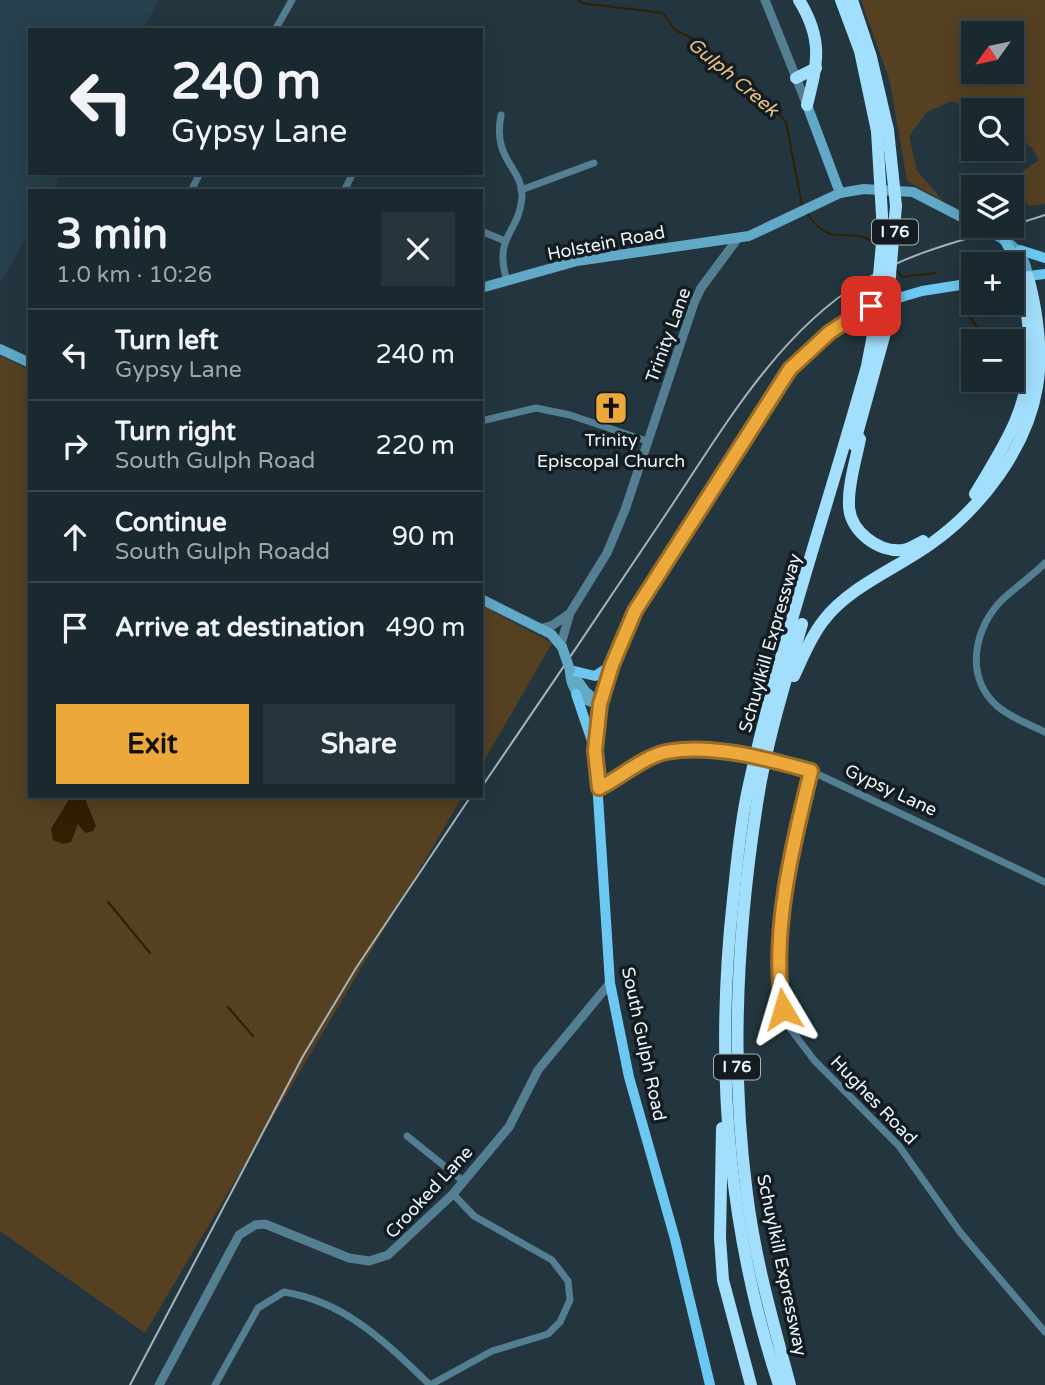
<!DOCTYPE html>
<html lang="en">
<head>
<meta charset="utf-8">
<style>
	:root { --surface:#1a282f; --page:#27343b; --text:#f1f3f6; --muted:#9fa6aa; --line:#38444b; --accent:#eda83b }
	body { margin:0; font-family:"Varela Round",sans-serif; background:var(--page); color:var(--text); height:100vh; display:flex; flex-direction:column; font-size:26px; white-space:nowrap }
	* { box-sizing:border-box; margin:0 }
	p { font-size:23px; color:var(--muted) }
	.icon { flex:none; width:38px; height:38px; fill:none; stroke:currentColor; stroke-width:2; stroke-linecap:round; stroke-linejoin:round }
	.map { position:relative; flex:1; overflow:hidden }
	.side { position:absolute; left:28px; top:189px; width:455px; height:609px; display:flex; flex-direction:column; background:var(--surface); border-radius:0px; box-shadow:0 4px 18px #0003,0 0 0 2px var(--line) }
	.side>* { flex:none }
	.banner { position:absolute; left:28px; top:28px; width:455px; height:147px; border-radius:0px; box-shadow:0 4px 18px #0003,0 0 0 2px var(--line); background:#1a282f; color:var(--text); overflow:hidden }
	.needle { width:46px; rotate:237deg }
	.fabs { position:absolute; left:961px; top:21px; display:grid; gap:14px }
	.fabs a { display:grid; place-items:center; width:63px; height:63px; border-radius:0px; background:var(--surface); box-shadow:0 4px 18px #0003,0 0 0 2px var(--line); font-size:35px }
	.pin { position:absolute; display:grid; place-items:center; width:60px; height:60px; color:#fff; margin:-30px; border-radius:14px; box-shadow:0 4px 10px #0006 }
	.me { position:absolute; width:77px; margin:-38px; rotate:353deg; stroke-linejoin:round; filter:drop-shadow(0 0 5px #0008) }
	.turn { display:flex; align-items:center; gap:24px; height:147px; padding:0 28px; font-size:32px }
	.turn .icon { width:91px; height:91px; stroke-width:2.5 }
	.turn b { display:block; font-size:49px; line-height:60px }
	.round { display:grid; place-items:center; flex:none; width:74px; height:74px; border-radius:0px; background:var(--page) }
	.headline { display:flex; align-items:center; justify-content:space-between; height:119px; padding:0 28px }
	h1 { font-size:42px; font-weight:700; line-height:52px }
	.primary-button { display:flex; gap:14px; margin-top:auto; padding:14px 28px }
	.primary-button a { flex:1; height:80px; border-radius:0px; background:var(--accent); color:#111; font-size:28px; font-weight:700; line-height:80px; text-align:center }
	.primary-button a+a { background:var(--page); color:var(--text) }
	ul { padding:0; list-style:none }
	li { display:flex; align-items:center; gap:21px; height:91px; padding:0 28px; border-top:2px solid var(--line) }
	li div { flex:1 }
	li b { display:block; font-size:26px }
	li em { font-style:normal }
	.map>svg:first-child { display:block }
</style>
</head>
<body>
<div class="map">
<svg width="1045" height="1385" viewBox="0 0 1045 1385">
	<rect width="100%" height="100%" fill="#23363f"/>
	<!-- built -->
	<polygon fill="#26414d" points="0,0 159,0 143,30 30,30 30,173 62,173 52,191 30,191 30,231 0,283"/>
	<!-- green -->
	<g fill="#564022" fill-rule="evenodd">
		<path d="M861 0H1045V204L1028 206 1016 176 1039 160 1032 148 1012 132V110H978L951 101 927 112 909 136 917 171 943 201 907 181 890 82ZM973 33H1012V72H973Z"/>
		<polygon points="0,356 30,370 30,796 463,796 145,1333 0,1231"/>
		<polygon points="481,605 552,643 481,766"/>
	</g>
	<!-- water -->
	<polygon fill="#311f03" points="71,796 84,796 96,826 93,831 85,833 78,824 71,842 63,844 53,840 51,829"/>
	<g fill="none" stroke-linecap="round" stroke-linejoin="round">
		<!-- stream -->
		<g stroke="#311f03" stroke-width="2">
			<polyline points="579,0 581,3 663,13 675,30 696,40 725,65 753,96 772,106 786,122 802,205"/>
			<path d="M807 213C832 252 849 223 876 244"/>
			<polyline points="895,269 902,277 935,273"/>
			<polyline points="966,313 989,341"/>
			<polyline points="108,902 150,953"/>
			<polyline points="228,1007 253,1036"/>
		</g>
		<!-- minor -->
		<g stroke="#547e92" stroke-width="7">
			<polyline points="275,30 292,0"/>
			<path d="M501 115C492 161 523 167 522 197 519 234 493 235 507 281"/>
			<polyline points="521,190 594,163"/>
			<polyline points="191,191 200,173"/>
			<polyline points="344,191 353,173"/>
			<polyline points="481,231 505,241"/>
			<polyline points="481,421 536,408 570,415 647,441"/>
			<path d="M1045 563C1032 576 1017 586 1003 599 974 627 964 676 997 706 1011 718 1029 724 1045 732"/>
			<polyline points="777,762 811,771 1045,882"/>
			<polyline points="811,771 789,863 778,982 789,1027 814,1060 899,1146 960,1232 1045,1332"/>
			<polyline points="599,788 664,752 693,750 729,753"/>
			<polyline points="407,1136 463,1181"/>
			<path d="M215 1385 258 1308 284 1292C347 1302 387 1344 430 1385"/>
			<polyline points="430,1385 492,1351 548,1334 560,1322 570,1300 568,1281 552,1260 474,1216 453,1194"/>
		</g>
		<!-- tertiary -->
		<g stroke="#547e92" stroke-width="9">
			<polyline points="765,0 807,105"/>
			<polyline points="540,629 553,625 569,614"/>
			<polyline points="561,644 570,613 607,553 625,510 694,303 701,288 738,238"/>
			<polyline points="159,1385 239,1235 255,1225 265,1224 349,1258 369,1261 388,1255 453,1194 509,1127 538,1070 610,983"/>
		</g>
		<!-- secondary -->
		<g stroke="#62a8c7" stroke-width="10">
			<polyline points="807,105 840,193"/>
			<path d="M979 226C1003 239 1025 247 1028 277"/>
			<polyline points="481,288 577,261 749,236 840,193 864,189 913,192 973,223"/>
			<polyline points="0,349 30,363"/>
			<polyline points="481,599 551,634 562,647"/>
			<polyline points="570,670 585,691 599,703"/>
			<path d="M570 672C571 691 580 701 600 704"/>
		</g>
		<!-- primary -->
		<g stroke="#6cc8f0" stroke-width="10">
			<polyline points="1005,241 1010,250 1009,264"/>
			<polyline points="1020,250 1045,258"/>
			<polyline points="1012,278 1045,274"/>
			<polyline points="570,670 595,676 612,665"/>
			<polyline points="576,694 593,744"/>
			<polyline points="710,1385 675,1239 629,1077 610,983 595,750 600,704 612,665 635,611 790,369 830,332 871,306 922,291 973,283"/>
		</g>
		<!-- motorway -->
		<g stroke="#a2dffc" stroke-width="12">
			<path d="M799 0C823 39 818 62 807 105"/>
			<polyline points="841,0 860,51 877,131"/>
			<polyline points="852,0 871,57 888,130"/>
			<polyline points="796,78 816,68"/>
			<path d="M860 439C856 460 848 484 849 505 849 531 879 553 903 550 910 549 917 544 923 541"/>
			<polyline points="854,445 885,333"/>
			<path d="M975 494C1003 447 1028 412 1030 355 1031 330 1023 306 1027 280"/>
			<path d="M794 676C803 657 811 636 824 620 850 586 898 568 932 543 981 508 1027 448 1037 387 1043 353 1037 310 1028 277"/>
			<polyline points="722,1128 720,1238 723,1280 751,1385"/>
			<path d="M779 1385C727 1228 715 1063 733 899 737 862 740 825 748 789 779 647 828 506 867 366L874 330"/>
			<path d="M790 1385C773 1322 755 1259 747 1194 730 1065 737 933 757 804 766 743 785 683 802 624"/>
		</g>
		<!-- tram -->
		<g stroke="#a5b3ba" stroke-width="2">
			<path d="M481 788C542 699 602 610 662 520 719 436 773 337 861 282 918 247 983 236 1045 215"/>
			<polyline points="130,1385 303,1056 356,968 471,796"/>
		</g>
		<!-- minor-bridge -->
		<polyline stroke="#547e92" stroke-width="7" points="729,753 777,762"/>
		<!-- secondary-bridge -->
		<polyline stroke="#62a8c7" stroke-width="10" points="562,647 570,670"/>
		<!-- motorway-bridge -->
		<g stroke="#a2dffc" stroke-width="12">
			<polyline points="874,330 883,232 877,131"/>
			<polyline points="885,333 896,206 888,130"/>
		</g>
	</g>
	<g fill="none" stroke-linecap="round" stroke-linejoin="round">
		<defs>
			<path id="route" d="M783 1009C770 935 793 843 811 771 767 759 712 743 666 752 643 757 620 778 599 788L595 750 600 704 612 665 635 611 790 369 830 332 871 306"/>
		</defs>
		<!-- route casing -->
		<use href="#route" stroke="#9a6d26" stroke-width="18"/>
		<!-- route -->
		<use href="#route" stroke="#eda83b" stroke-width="12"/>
	</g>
	<!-- icons -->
	<defs>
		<symbol id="church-square" viewBox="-11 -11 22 22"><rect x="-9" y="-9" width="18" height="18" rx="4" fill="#eda83b" stroke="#141c21"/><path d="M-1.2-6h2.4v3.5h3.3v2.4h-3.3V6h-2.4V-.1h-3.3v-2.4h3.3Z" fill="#111"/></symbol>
	</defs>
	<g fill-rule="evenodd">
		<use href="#church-square" x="592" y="389" width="38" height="38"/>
	</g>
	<g text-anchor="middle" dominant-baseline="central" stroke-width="7" stroke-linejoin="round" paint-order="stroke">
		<!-- shield labels -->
		<g fill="#141c21" stroke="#a8b3b8" stroke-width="2">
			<rect x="872" y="219.5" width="46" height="25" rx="5"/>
			<rect x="714" y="1054.5" width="46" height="25" rx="5"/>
		</g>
		<g font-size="16" font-weight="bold" fill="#e8f4f9">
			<text x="895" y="232">I 76</text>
			<text x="737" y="1067">I 76</text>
		</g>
		<!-- street labels -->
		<g font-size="18" fill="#e8f4f9" stroke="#141c21">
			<text transform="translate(606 243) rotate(-11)">Holstein Road</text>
			<text transform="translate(668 335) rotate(-70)">Trinity Lane</text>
			<text transform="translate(770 643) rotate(-74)">Schuylkill Expressway</text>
			<text transform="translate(891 790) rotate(25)">Gypsy Lane</text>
			<text transform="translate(644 1044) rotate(78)">South Gulph Road</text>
			<text transform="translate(874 1100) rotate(46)">Hughes Road</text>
			<text transform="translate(429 1192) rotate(-47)">Crooked Lane</text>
			<text transform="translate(782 1265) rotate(78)">Schuylkill Expressway</text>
		</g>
		<!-- poi labels -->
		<g font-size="18" fill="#e8f4f9" stroke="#141c21">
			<text x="611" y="440">Trinity<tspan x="611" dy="21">Episcopal Church</tspan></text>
		</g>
		<!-- water labels -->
		<g font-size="19" font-style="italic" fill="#ecc083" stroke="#141c21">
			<text transform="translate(733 77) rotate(40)">Gulph Creek</text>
		</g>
	</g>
</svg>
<div class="fabs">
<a><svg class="needle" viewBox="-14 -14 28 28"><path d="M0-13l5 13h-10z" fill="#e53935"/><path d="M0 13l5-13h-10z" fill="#9fa6aa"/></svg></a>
<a><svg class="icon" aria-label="search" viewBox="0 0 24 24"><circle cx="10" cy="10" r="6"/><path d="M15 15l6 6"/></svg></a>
<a><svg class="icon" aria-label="layers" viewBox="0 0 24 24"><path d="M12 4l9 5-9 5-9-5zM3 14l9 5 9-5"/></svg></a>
<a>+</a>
<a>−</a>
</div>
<div class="pin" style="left:871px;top:306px;background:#d93025"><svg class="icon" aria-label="arrive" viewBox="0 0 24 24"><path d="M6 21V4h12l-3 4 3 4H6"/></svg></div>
<svg class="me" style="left:783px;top:1009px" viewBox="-20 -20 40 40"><path d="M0-17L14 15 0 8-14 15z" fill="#eda83b" stroke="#fff" stroke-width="4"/></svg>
<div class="banner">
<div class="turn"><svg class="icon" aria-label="left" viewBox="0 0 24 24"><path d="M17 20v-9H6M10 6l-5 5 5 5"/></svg><div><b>240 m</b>Gypsy Lane</div></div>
</div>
<section class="side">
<div class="headline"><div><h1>3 min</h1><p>1.0 km · 10:26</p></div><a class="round"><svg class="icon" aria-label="close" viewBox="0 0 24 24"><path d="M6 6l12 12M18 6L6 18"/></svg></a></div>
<ul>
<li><svg class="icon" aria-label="left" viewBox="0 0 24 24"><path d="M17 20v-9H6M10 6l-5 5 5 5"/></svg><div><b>Turn left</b><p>Gypsy Lane</p></div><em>240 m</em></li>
<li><svg class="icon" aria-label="right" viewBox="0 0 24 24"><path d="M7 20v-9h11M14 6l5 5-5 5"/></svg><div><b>Turn right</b><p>South Gulph Road</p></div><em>220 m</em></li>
<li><svg class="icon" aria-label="ahead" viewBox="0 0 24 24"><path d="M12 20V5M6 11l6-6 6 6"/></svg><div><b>Continue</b><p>South Gulph Roadd</p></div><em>90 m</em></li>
<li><svg class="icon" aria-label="arrive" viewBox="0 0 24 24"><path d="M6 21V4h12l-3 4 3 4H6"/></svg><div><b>Arrive at destination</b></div><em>490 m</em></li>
</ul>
<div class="primary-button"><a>Exit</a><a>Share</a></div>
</section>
</div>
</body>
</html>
